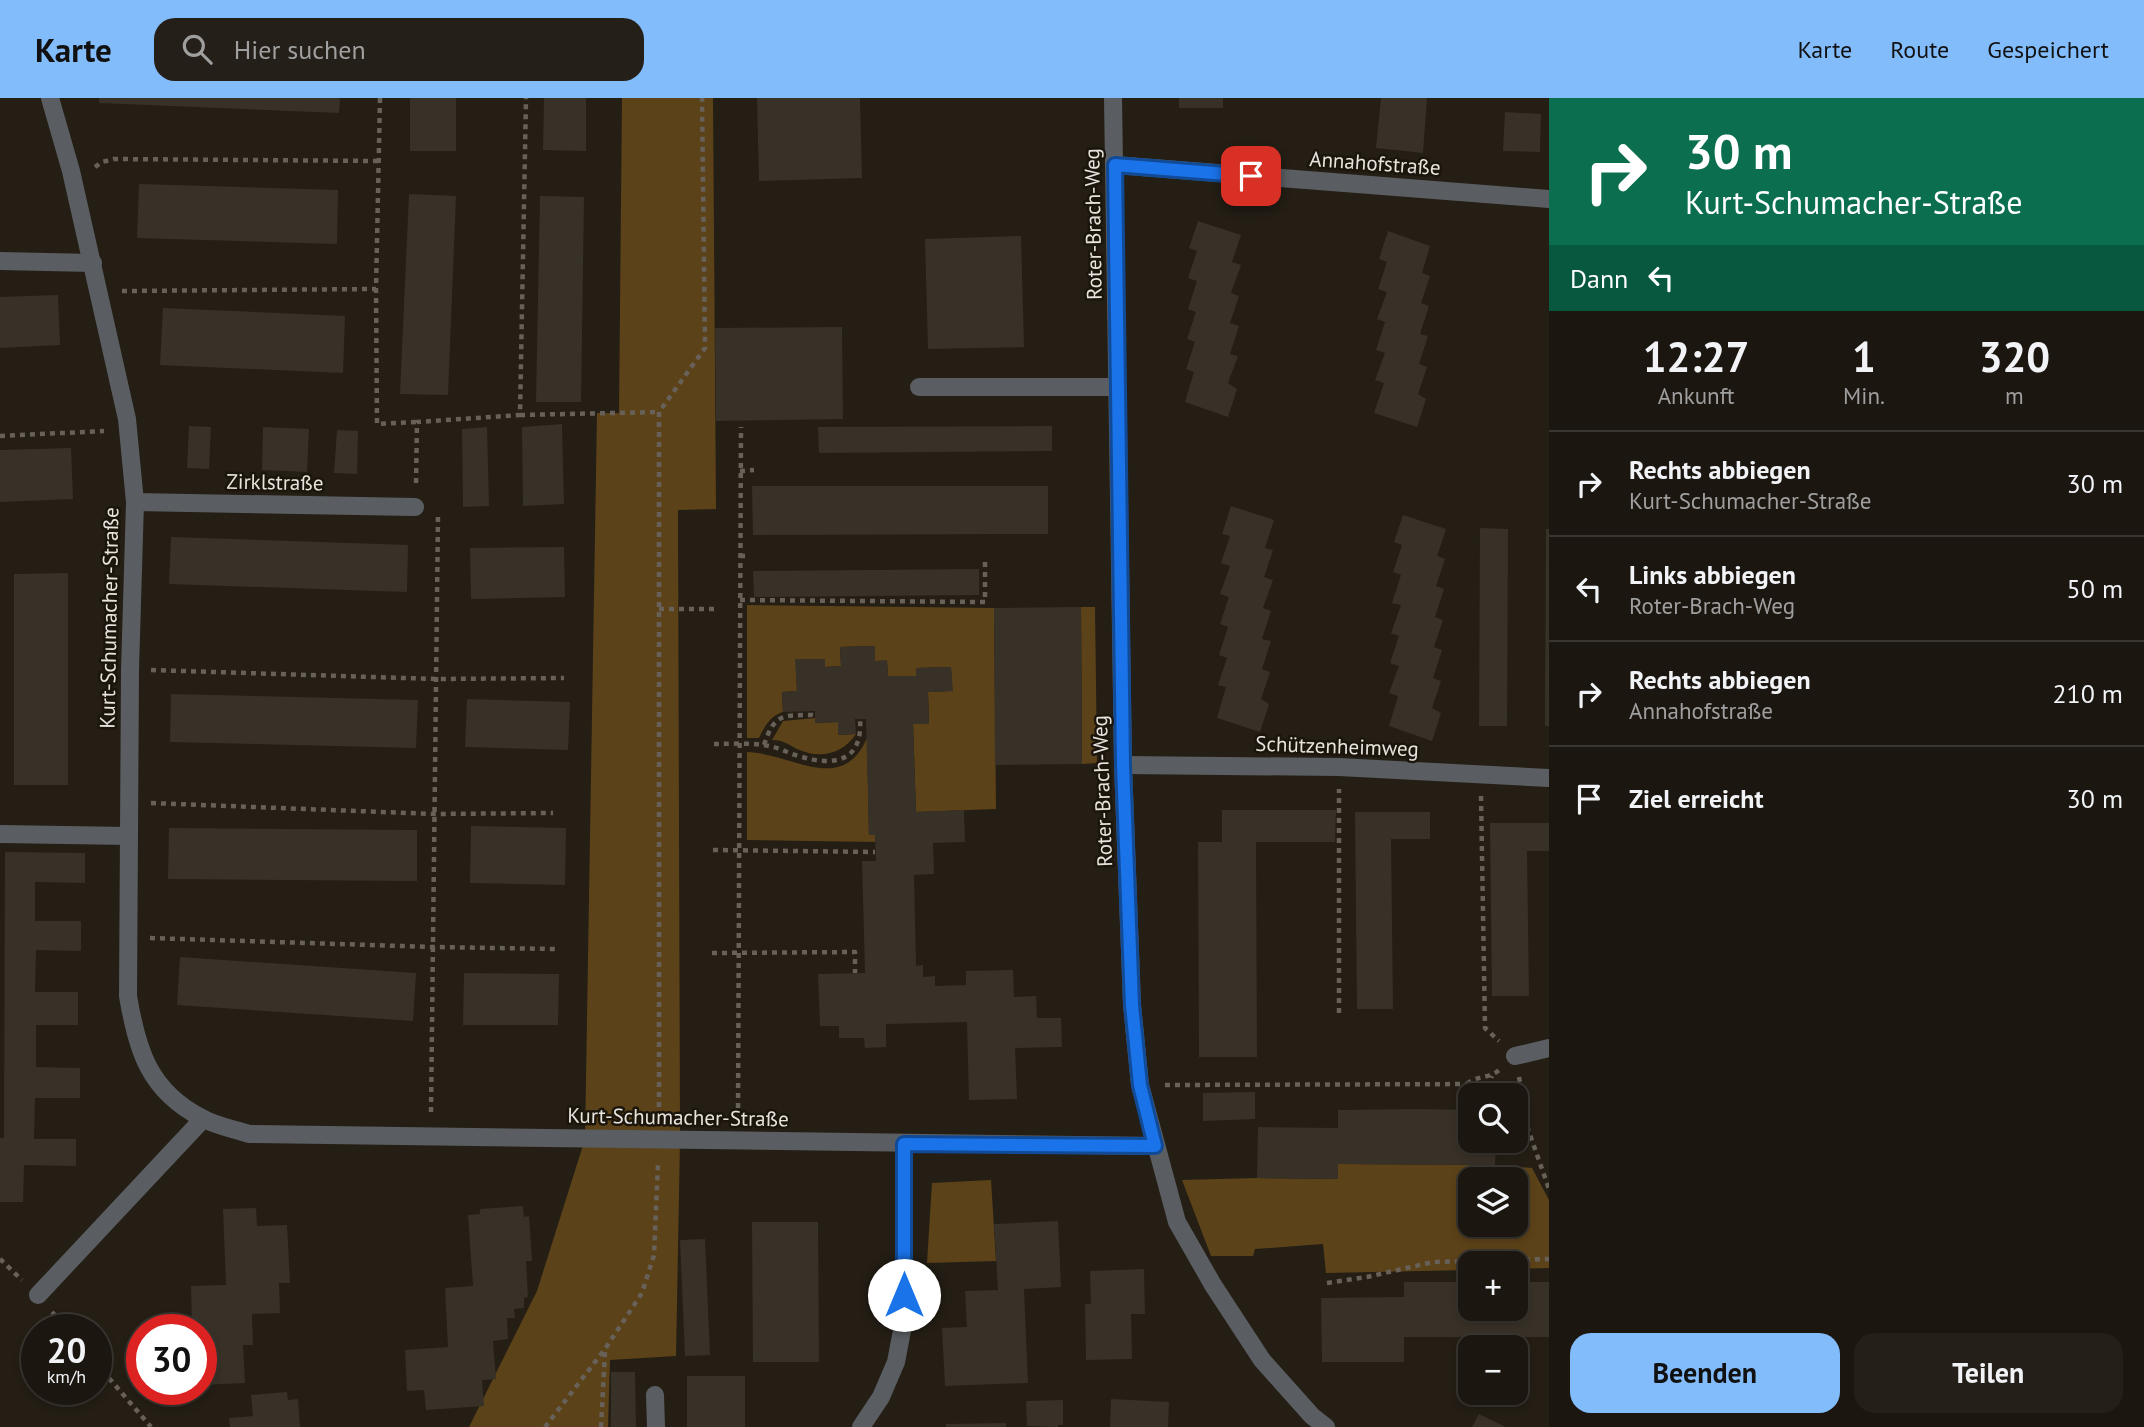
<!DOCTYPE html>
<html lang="de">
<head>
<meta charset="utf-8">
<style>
	:root { --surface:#1b1610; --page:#241f19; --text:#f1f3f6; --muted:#a09f9f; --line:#393530; --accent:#82bcfa }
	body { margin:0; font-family:"PT Sans",sans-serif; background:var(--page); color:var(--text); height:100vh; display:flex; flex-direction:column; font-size:26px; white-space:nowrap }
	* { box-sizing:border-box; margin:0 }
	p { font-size:23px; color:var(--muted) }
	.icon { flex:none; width:38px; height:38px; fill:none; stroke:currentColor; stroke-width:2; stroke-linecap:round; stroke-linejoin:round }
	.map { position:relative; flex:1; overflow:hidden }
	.panel { display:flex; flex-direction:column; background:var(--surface); width:595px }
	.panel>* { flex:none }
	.guide { background:#0b6e4f; color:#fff; overflow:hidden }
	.tools { position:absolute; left:1458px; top:985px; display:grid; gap:14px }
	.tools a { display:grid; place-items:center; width:70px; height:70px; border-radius:14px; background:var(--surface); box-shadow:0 4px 10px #0003,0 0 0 2px var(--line); font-size:35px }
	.speed { position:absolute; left:21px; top:1216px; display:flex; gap:14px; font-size:35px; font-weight:700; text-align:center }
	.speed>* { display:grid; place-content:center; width:91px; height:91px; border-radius:50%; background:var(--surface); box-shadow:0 4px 10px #0003,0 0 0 2px var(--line); line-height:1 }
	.speed small { font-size:18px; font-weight:400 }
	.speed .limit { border:10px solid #d22; background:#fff; color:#111 }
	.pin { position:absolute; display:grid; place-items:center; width:60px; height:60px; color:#fff; margin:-30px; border-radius:14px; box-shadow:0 4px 10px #0006 }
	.me { position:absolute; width:77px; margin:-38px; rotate:0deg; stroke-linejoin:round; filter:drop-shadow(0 0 5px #0008) }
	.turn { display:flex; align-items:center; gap:24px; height:147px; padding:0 21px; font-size:32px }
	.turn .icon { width:91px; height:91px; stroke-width:2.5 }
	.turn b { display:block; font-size:49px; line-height:60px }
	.then { display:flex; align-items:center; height:66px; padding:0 21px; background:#0003; gap:14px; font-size:26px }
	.eta { display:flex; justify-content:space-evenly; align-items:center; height:119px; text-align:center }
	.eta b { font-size:42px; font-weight:600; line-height:49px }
	.primary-button { display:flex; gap:14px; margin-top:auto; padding:14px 21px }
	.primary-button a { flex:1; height:80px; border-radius:21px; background:var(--accent); color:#111; font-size:28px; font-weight:600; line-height:80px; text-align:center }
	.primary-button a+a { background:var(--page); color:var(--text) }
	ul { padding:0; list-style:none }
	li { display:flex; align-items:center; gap:21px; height:105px; padding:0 21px; border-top:2px solid var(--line) }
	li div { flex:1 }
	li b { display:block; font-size:26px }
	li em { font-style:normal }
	header { display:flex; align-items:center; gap:42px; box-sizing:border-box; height:98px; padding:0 35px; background:var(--accent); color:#111 }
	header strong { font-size:33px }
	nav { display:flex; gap:38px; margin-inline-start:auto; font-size:24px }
	.search { width:490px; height:63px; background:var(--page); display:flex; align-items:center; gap:18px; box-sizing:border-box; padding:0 24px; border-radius:21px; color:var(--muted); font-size:26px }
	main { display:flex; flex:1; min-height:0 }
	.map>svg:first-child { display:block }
</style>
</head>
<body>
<header>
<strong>Karte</strong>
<div class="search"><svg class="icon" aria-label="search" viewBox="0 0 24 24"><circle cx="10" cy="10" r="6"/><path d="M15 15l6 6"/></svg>Hier suchen</div>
<nav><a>Karte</a><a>Route</a><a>Gespeichert</a></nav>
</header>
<main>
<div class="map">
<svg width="1549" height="1329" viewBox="0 0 1549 1329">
	<rect width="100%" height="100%" fill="#241e15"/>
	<!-- green -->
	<g fill="#5c4218" fill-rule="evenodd">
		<polygon points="622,0 713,0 716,411 678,412 680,1042 676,1258 610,1262 608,1329 469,1329 537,1193 585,1041 597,315 619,315"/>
		<path d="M747 507 994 510 996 711 916 714 913 626H929L928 594 952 593 951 569 916 570V578H888L887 563H875L874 548 840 549 841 568 825 569V561H796L797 593 782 594 783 614C770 618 765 628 759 640H747Z"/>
		<polygon points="1081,509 1095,509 1097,665 1082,666"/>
		<path d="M815 620 816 625 838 624V637L856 636C842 657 819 661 797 651 788 646 783 642 772 642L783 623Z"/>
		<path d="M867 640 869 737H875V744L747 742V654C791 655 842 698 867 640Z"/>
		<path d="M1338 1066 1495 1067 1532 1070 1549 1102V1170L1516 1171V1166H1470V1172L1326 1175 1323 1146 1255 1151 1253 1158H1211L1182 1082 1257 1080 1338 1081ZM1470 1082H1516V1127H1470Z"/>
		<polygon points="991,1082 996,1163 927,1165 932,1085"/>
	</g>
	<!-- building -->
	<g fill="#383127">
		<polygon points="99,0 340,0 339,15 99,5"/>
		<rect x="410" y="0" width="46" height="53"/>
		<polygon points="544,0 586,0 586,53 543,52"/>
		<polygon points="757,0 860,0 862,80 759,83"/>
		<rect x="1179" y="0" width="44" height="10"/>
		<polygon points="1381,0 1427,0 1423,55 1376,50"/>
		<polygon points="1505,14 1541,16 1540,54 1503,53"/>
		<polygon points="139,86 338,92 337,146 137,140"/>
		<polygon points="409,96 456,98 448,297 400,296"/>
		<polygon points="540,98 584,99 581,304 536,304"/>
		<polygon points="1198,123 1241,137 1232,164 1241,167 1231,195 1239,198 1230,225 1239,228 1230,256 1238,258 1228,285 1237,291 1228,319 1185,304 1194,274 1186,271 1195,244 1187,241 1196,214 1188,211 1197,183 1188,180 1197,153 1189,150"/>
		<polygon points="1388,133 1430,148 1422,175 1430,178 1421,205 1429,208 1420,236 1428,238 1419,266 1427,269 1418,296 1426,301 1417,329 1374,315 1384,285 1375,282 1385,255 1376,252 1385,224 1377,221 1387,194 1378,191 1387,164 1379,161"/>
		<polygon points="1021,138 1024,249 928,251 925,141"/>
		<polygon points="58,197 60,247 0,250 0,199"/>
		<polygon points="163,210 345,218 343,275 160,267"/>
		<polygon points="842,229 843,321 716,323 715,230"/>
		<polygon points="562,326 564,406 523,408 522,329"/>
		<polygon points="189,328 211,329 209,371 187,370"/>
		<polygon points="1052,328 1052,353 819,355 818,329"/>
		<polygon points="263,329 309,331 307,374 262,372"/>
		<polygon points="487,329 489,408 463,409 462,331"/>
		<polygon points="337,332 358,333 357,376 334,375"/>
		<polygon points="71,350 73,401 0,404 0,352"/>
		<polygon points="752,388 1048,388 1048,436 753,437"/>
		<polygon points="1231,408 1274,422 1265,450 1273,452 1264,479 1273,482 1263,510 1271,513 1262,541 1271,543 1262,571 1270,574 1261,601 1269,606 1260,634 1217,620 1226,589 1218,587 1227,560 1219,557 1228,529 1220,526 1229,499 1220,496 1230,468 1221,465 1230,438 1222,436"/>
		<polygon points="1403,417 1446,431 1437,458 1445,461 1436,488 1444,491 1435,519 1443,522 1434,549 1442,552 1433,580 1441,583 1432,610 1441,615 1432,643 1389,628 1398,598 1389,595 1399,568 1390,565 1399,538 1391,535 1401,507 1392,505 1401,477 1393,474 1402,447 1394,444"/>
		<polygon points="1480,430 1508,431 1507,628 1479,628"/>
		<polygon points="1546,431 1549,431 1549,628 1545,628"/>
		<polygon points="171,439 408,447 407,494 169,486"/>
		<polygon points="564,449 565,499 471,501 470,450"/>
		<polygon points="979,471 979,497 754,499 753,473"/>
		<polygon points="68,475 68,687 14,687 14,476"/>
		<polygon points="1081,509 1082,666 995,667 994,510"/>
		<polygon points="875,548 875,563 887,562 888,578 916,578 916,570 951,569 953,593 928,594 929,626 913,626 916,714 964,712 965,744 933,745 934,776 914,777 916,868 923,867 923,879 935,878 935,888 966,887 966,873 1013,872 1014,899 1036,898 1037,920 1061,920 1062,949 1015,950 1017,1001 969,1002 967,924 886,926 886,949 865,950 864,940 839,940 839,928 820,928 818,876 865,875 862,763 876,763 875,737 869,737 866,621 855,621 856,636 838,637 838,624 815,625 815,613 783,614 782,594 797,593 795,561 825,561 825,569 841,568 840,549"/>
		<polygon points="171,596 418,602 416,650 170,644"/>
		<polygon points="467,601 570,604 568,652 465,649"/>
		<polygon points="1222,712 1336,712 1335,744 1256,744 1257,959 1199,959 1198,744 1222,744"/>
		<polygon points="1355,714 1430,714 1430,741 1391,741 1393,911 1357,911"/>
		<polygon points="1490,725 1549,725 1549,753 1527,753 1529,898 1492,898"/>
		<polygon points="471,728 566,730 565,787 470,785"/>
		<polygon points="169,730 417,732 417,783 168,781"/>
		<polygon points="5,754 85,755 85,785 35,784 35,823 81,823 81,853 36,852 35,894 78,894 78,927 36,927 36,969 80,970 80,1000 35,1000 34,1041 76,1041 76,1068 24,1067 23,1104 0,1104 0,1040 4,1040"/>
		<polygon points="180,859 416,875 413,923 177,907"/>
		<polygon points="464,875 559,876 558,927 463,927"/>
		<polygon points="1255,994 1255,1021 1203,1023 1203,995"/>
		<polygon points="1418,1011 1470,1012 1470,1043 1496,1043 1495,1067 1338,1066 1338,1081 1257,1080 1258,1029 1338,1030 1338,1012"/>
		<polygon points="523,1108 524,1119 529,1118 532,1163 526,1163 528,1199 524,1200 524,1210 514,1211 515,1220 507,1220 508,1241 493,1243 496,1281 482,1282 484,1308 426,1312 424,1292 407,1293 405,1252 448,1249 445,1190 473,1188 468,1117 480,1116 480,1111"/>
		<polygon points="256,1110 257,1128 287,1127 290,1185 279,1185 280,1215 252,1216 253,1247 243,1247 245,1285 201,1287 201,1232 192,1232 191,1188 226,1187 223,1111"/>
		<polygon points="1058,1123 1061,1189 1024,1191 1028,1285 945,1288 942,1230 967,1229 965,1193 998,1192 994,1126"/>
		<polygon points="752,1124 818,1124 819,1264 753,1264"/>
		<polygon points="705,1141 710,1257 685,1258 680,1142"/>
		<polygon points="1144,1171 1145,1216 1131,1216 1132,1261 1086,1262 1085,1206 1091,1206 1090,1173"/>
		<polygon points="1404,1184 1470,1184 1470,1211 1516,1211 1516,1184 1549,1184 1549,1239 1404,1239 1404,1264 1322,1264 1321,1200 1404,1199"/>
		<polygon points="611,1274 635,1274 636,1329 611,1329"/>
		<rect x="687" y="1278" width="58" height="51"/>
		<polygon points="287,1294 288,1302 298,1301 300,1329 230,1329 229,1320 253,1318 251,1297"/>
		<polygon points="1111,1301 1169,1304 1168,1329 1110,1329"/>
		<polygon points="1063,1302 1063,1327 1058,1327 1058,1329 1027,1328 1026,1303"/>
		<polygon points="1479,1316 1506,1329 1472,1329"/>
		<polygon points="1006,1325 1006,1329 946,1329 946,1326"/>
	</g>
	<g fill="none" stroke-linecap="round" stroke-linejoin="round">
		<!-- path -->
		<g stroke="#676159" stroke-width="4.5" stroke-dasharray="5 5" stroke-linecap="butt">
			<polyline points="380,0 376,191 377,326 417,324"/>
			<polyline points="95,69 102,64 114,61 379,63"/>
			<polyline points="122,193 376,191"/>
			<polyline points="520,317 659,314"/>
			<polyline points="0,338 104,333"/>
			<polyline points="740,373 754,372"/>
			<polyline points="416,385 417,324 520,317 526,0"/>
			<polyline points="740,458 750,458"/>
			<polyline points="740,502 985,504 985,459"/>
			<polyline points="659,511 715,511"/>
			<polyline points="151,572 436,581 564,580"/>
			<path d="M714 646C733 646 754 644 773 649 782 651 790 656 799 658 834 669 863 664 860 621"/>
			<path d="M764 647C774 617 781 617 811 617L810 613"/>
			<polyline points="1481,698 1485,930 1499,943"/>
			<polyline points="151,705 434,716 553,715"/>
			<polyline points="713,752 875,754"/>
			<polyline points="150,840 433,849 557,851"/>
			<polyline points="712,855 855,854 855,875"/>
			<polyline points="1339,915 1339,691"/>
			<polyline points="1519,979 1528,1031 1549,1091"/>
			<path d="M1467 986C1477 977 1489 981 1499 972"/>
			<polyline points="1165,987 1488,986 1492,978"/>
			<polyline points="431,1014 438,417"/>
			<polyline points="659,1019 659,314 705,250 702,0"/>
			<polyline points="738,1020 741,329"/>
			<polyline points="0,1161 22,1182"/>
			<polyline points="1327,1185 1367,1179 1433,1164 1549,1161"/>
			<polyline points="52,1214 68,1232"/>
			<polyline points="96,1265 151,1329"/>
			<polyline points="545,1329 605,1251 642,1195 654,1157 658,1066"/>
			<polyline points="601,1329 605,1253"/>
		</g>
		<!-- minor -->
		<g stroke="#5a5e62" stroke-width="18">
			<path d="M50 0 71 73 127 321 135 404 130 572 128 898C137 952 149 993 202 1020 216 1028 234 1031 249 1036L1155 1048"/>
			<polyline points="1113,0 1123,667 1132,907 1140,987 1177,1124 1213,1187 1262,1262 1312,1318 1326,1329"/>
			<polyline points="1115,67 1549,101"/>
			<polyline points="0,163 93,165"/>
			<polyline points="919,289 1118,289"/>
			<polyline points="135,404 415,409"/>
			<polyline points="1123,667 1339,669 1549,680"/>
			<polyline points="0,736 129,738"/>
			<polyline points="1515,958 1549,950"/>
			<polyline points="38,1197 203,1021"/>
			<polyline points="655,1297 656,1329"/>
			<polyline points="861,1329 881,1299 896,1264 904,1222 904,1046"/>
		</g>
	</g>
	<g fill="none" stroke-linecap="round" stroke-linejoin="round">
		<defs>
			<polyline id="route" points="904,1197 904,1046 1155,1048 1140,987 1132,907 1123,667 1115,67 1251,78"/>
		</defs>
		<!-- route casing -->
		<use href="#route" stroke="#114b97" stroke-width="18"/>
		<!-- route -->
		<use href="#route" stroke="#1a73e8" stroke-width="12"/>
	</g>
	<g text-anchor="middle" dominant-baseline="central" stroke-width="5" stroke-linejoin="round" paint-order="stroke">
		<!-- street labels -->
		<g font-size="21" fill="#e7e3dd" stroke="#1b150c">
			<text transform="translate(1375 65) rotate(4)">Annahofstraße</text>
			<text transform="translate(1093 126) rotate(-91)">Roter-Brach-Weg</text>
			<text transform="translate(275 384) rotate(1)">Zirklstraße</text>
			<text transform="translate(109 520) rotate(-89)">Kurt-Schumacher-Straße</text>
			<text transform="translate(1337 648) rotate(2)">Schützenheimweg</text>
			<text transform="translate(1102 693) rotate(-92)">Roter-Brach-Weg</text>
			<text transform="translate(678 1019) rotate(1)">Kurt-Schumacher-Straße</text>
		</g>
	</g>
</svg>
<div class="tools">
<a><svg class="icon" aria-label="search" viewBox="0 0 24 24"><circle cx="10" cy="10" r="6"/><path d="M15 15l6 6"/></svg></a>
<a><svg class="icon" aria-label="layers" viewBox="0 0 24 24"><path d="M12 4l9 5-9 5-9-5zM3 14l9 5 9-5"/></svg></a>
<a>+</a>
<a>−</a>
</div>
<div class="speed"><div>20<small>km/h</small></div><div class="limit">30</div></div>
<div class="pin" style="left:1251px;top:78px;background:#d93025"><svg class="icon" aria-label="arrive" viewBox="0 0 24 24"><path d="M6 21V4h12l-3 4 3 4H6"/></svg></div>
<svg class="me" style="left:904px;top:1197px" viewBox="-20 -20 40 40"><circle r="19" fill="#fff"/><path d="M0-13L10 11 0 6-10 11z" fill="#1a73e8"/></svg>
</div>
<section class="panel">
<div class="guide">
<div class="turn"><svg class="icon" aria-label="right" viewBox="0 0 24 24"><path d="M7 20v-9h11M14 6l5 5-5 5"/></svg><div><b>30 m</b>Kurt-Schumacher-Straße</div></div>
<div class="then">Dann<svg class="icon" aria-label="left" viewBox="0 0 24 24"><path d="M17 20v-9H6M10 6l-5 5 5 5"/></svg></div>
</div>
<div class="eta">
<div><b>12:27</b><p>Ankunft</p></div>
<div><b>1</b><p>Min.</p></div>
<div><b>320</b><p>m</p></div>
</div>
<ul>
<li><svg class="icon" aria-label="right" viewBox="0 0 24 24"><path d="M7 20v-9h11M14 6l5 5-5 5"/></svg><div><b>Rechts abbiegen</b><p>Kurt-Schumacher-Straße</p></div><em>30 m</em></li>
<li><svg class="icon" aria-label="left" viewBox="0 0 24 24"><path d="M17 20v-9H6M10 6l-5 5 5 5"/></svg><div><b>Links abbiegen</b><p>Roter-Brach-Weg</p></div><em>50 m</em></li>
<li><svg class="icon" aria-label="right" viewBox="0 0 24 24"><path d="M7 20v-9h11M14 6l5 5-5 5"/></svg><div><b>Rechts abbiegen</b><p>Annahofstraße</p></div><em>210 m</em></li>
<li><svg class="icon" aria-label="arrive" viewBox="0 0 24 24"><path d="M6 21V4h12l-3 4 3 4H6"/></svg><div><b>Ziel erreicht</b></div><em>30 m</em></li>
</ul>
<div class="primary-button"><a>Beenden</a><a>Teilen</a></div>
</section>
</main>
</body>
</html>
